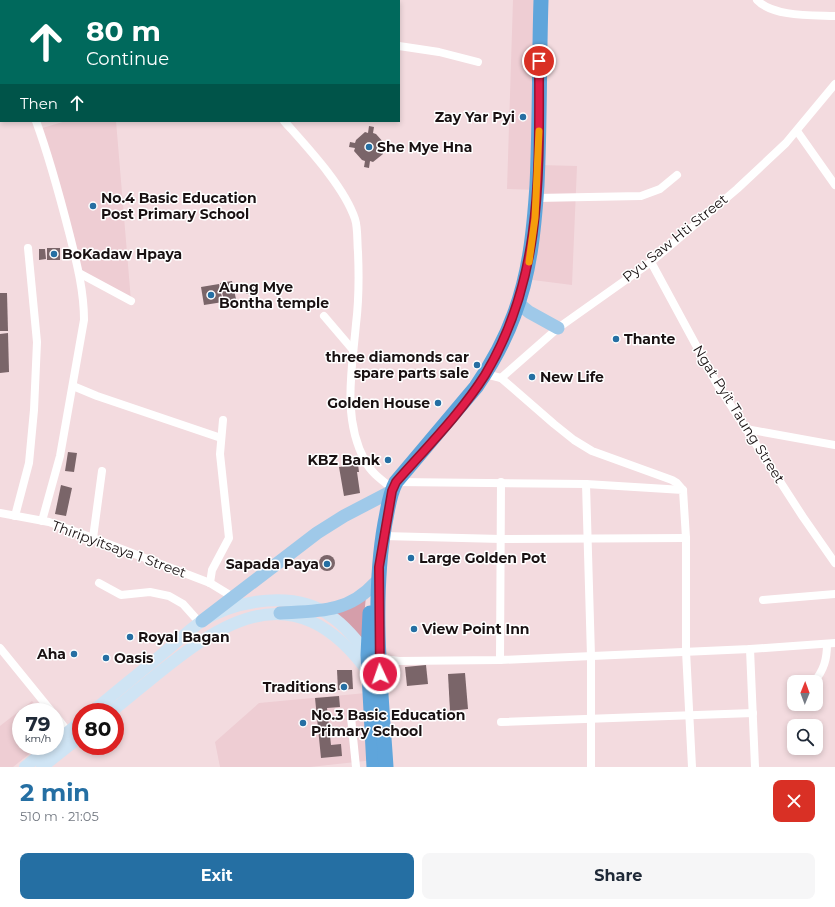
<!DOCTYPE html>
<html lang="en">
<head>
<meta charset="utf-8">
<style>
	:root { --surface:#fff; --page:#f6f6f7; --text:#1f2937; --muted:#747a83; --accent:#256fa3 }
	body { margin:0; font-family:Montserrat,sans-serif; background:var(--page); color:var(--text); height:100vh; display:flex; flex-direction:column; font-size:15px; white-space:nowrap }
	* { box-sizing:border-box; margin:0 }
	p { font-size:13px; color:var(--muted) }
	.icon { flex:none; width:22px; height:22px; fill:none; stroke:currentColor; stroke-width:2; stroke-linecap:round; stroke-linejoin:round }
	.map { position:relative; height:767px; overflow:hidden }
	.side { display:flex; flex-direction:column; background:var(--surface); flex:1 }
	.side>* { flex:none }
	.top-card { position:absolute; left:0px; top:0px; width:400px; height:122px; box-shadow:0 2px 6px #0003; background:#00695c; color:#fff; overflow:hidden }
	.needle { width:26px; rotate:1deg }
	.controls { position:absolute; left:787px; top:675px; display:grid; gap:8px }
	.controls a { display:grid; place-items:center; width:36px; height:36px; border-radius:8px; background:var(--surface); box-shadow:0 2px 6px #0003; font-size:20px }
	.speed { position:absolute; left:12px; top:703px; display:flex; gap:8px; font-size:20px; font-weight:700; text-align:center }
	.speed>* { display:grid; place-content:center; width:52px; height:52px; border-radius:50%; background:var(--surface); box-shadow:0 2px 6px #0003; line-height:1 }
	.speed small { font-size:10px; font-weight:400 }
	.speed .limit { border:6px solid #d22; background:#fff; color:#111 }
	.pin { position:absolute; display:grid; place-items:center; width:34px; height:34px; color:#fff; margin:-17px; border:2px solid #fff; border-radius:50%; box-shadow:0 1px 4px #0007 }
	.me { position:absolute; width:44px; margin:-22px; rotate:357deg; stroke-linejoin:round; filter:drop-shadow(0 0 3px #0008) }
	.turn { display:flex; align-items:center; gap:14px; height:84px; padding:0 20px; font-size:18px }
	.turn .icon { width:52px; height:52px; stroke-width:2.5 }
	.turn b { display:block; font-size:28px; line-height:34px }
	.then { display:flex; align-items:center; height:38px; padding:0 20px; background:#0003; gap:8px; font-size:15px }
	.round { display:grid; place-items:center; flex:none; width:42px; height:42px; border-radius:8px; background:var(--page) }
	.headline { display:flex; align-items:center; justify-content:space-between; height:68px; padding:0 20px }
	h1 { font-size:24px; font-weight:700; line-height:30px; color:var(--accent) }
	.action { display:flex; gap:8px; margin-top:auto; padding:8px 20px }
	.action a { flex:1; height:46px; border-radius:8px; background:var(--accent); color:#fff; font-size:16px; font-weight:700; line-height:46px; text-align:center }
	.action a+a { background:var(--page); color:var(--text) }
	.map>svg:first-child { display:block }
</style>
</head>
<body>
<div class="map">
<svg width="835" height="767" viewBox="0 0 835 767">
	<rect width="100%" height="100%" fill="#f3dbdf"/>
	<!-- built -->
	<g fill="#eecdd3">
		<polygon points="0,0 40,0 1,1 0,42"/>
		<polygon points="513,0 543,0 540,165 577,166 572,285 525,279 538,190 507,189"/>
		<polygon points="66,121 116,121 131,301 79,273 39,129"/>
		<polygon points="366,693 374,760 310,767 220,767 215,742 259,703"/>
		<polygon points="32,701 42,712 21,712 21,746 39,746 13,767 0,767 0,726"/>
	</g>
	<!-- green -->
	<polygon fill="#d59eaa" points="366,596 362,638 334,614"/>
	<!-- building -->
	<g fill="#7a6569">
		<polygon points="369,126 374,127 373,133 376,134 384,143 383,146 390,147 389,152 383,151 383,154 373,162 370,161 369,168 364,167 365,161 362,160 354,151 355,148 349,147 350,142 355,143 356,140 365,132 368,133"/>
		<rect x="47" y="248" width="13" height="12"/>
		<polygon points="39,249 45,249 46,259 39,260"/>
		<polygon points="232,281 236,299 224,301 220,283"/>
		<polygon points="219,284 223,302 204,305 201,287"/>
		<polygon points="254,284 255,293 246,294 245,285"/>
		<polygon points="0,293 7,293 8,331 0,331"/>
		<polygon points="8,333 9,372 0,373 0,334"/>
		<polygon points="68,452 77,453 74,472 65,471"/>
		<polygon points="358,464 359,472 357,472 360,493 344,496 339,467"/>
		<polygon points="61,485 72,488 66,516 55,514"/>
		<circle cx="327" cy="563" r="8"/>
		<polygon points="426,665 428,684 407,686 405,667"/>
		<polygon points="337,670 352,670 353,689 338,690"/>
		<polygon points="465,673 468,709 450,711 448,674"/>
		<polygon points="339,696 340,707 327,708 331,745 341,744 342,756 321,758 315,698"/>
	</g>
	<g fill="none" stroke-linecap="round" stroke-linejoin="round">
		<!-- street -->
		<g stroke="#fff" stroke-width="8">
			<polyline points="369,0 369,1"/>
			<path d="M757 0C773 17 813 15 835 16"/>
			<polyline points="259,1 260,0"/>
			<polyline points="399,46 439,52 478,62"/>
			<polyline points="0,93 1,93"/>
			<path d="M36 121C50 159 60 197 70 236 77 264 84 291 84 320L60 456 42 521"/>
			<path d="M284 121C307 147 344 186 355 219 358 228 357 242 358 252 359 276 359 300 356 324 352 370 342 418 365 461 371 473 383 481 393 489"/>
			<polyline points="797,131 835,185"/>
			<polyline points="536,198 641,196 660,189 677,175"/>
			<polyline points="651,262 717,384 803,517 835,563"/>
			<polyline points="79,273 131,301"/>
			<polyline points="324,316 353,350"/>
			<polyline points="485,374 501,378 554,424 574,440 592,451 672,480 677,483 683,490"/>
			<polyline points="501,378 558,328 651,262 737,189 786,143 835,84"/>
			<polyline points="73,386 97,396 221,438"/>
			<polyline points="746,429 835,445"/>
			<polyline points="396,482 586,484 683,490 686,538 686,651 692,767"/>
			<polyline points="586,484 591,656 591,767"/>
			<polyline points="0,513 49,522 93,538 210,583 233,597"/>
			<polyline points="15,516 29,463 34,410 37,342 28,248"/>
			<polyline points="383,536 501,539 686,538"/>
			<polyline points="93,538 102,471"/>
			<polyline points="99,583 121,595 150,592 169,596 183,604 200,623"/>
			<polyline points="210,583 212,570 229,538 220,454 223,420"/>
			<polyline points="763,600 835,594"/>
			<polyline points="0,648 52,712"/>
			<polyline points="750,649 755,767"/>
			<polyline points="376,658 399,661 500,660 750,649 835,643"/>
			<polyline points="500,660 501,482"/>
			<path d="M814 682C824 670 827 659 827 644"/>
			<polyline points="55,715 68,732"/>
			<polyline points="351,717 356,767"/>
			<polyline points="501,722 753,713"/>
		</g>
		<!-- secondary -->
		<g stroke="#cfe4f4" stroke-width="12">
			<polyline points="0,7 1,6"/>
			<path d="M92 712C117 691 142 671 167 650 178 641 190 629 202 621 238 599 297 590 332 617 347 627 360 644 371 659"/>
			<path d="M111 712C196 644 282 550 371 676"/>
			<polyline points="55,743 81,721"/>
			<polyline points="25,767 51,746"/>
			<polyline points="42,767 81,736"/>
		</g>
		<!-- primary -->
		<g stroke="#9fc9e9" stroke-width="13">
			<polyline points="518,303 529,312 558,328"/>
			<path d="M280 613C318 611 348 613 375 583"/>
			<polyline points="202,621 317,533 344,516 392,491"/>
		</g>
		<!-- highway -->
		<g stroke="#5fa5db" stroke-width="15">
			<polyline points="370,613 368,655 374,767"/>
			<path d="M386 767C381 689 371 601 385 523 388 509 389 495 396 482L476 387C491 365 505 340 514 315 530 273 534 229 537 185 540 123 539 62 541 0"/>
		</g>
	</g>
	<g fill="none" stroke-linecap="round" stroke-linejoin="round">
		<defs>
			<path id="route" d="M380 674 379 567 392 491 396 482C426 448 461 413 485 375 544 277 539 170 539 61"/>
		</defs>
		<!-- route casing -->
		<use href="#route" stroke="#92132f" stroke-width="10"/>
		<!-- route -->
		<use href="#route" stroke="#e11d48" stroke-width="7"/>
		<!-- slow -->
		<polyline stroke="#f59e0b" stroke-width="7" points="529,262 535,218 539,131"/>
	</g>
	<!-- markers -->
	<g fill="#256fa3" stroke="#fff" stroke-width="1.5">
		<circle cx="523" cy="117" r="4"/>
		<circle cx="369" cy="147" r="4"/>
		<circle cx="93" cy="206" r="4"/>
		<circle cx="54" cy="254" r="4"/>
		<circle cx="211" cy="295" r="4"/>
		<circle cx="616" cy="339" r="4"/>
		<circle cx="477" cy="365" r="4"/>
		<circle cx="532" cy="377" r="4"/>
		<circle cx="438" cy="403" r="4"/>
		<circle cx="388" cy="460" r="4"/>
		<circle cx="411" cy="558" r="4"/>
		<circle cx="327" cy="564" r="4"/>
		<circle cx="414" cy="629" r="4"/>
		<circle cx="130" cy="637" r="4"/>
		<circle cx="74" cy="654" r="4"/>
		<circle cx="106" cy="658" r="4"/>
		<circle cx="344" cy="687" r="4"/>
		<circle cx="303" cy="723" r="4"/>
	</g>
	<g text-anchor="middle" dominant-baseline="central" stroke-width="3" stroke-linejoin="round" paint-order="stroke">
		<!-- poi labels -->
		<g font-size="14" font-weight="bold" fill="#191112" stroke="#fff" text-anchor="start">
			<text x="515" y="117" text-anchor="end">Zay Yar Pyi</text>
			<text x="377" y="147">She Mye Hna</text>
			<text x="101" y="198">No.4 Basic Education<tspan x="101" dy="16">Post Primary School</tspan></text>
			<text x="62" y="254">BoKadaw Hpaya</text>
			<text x="219" y="287">Aung Mye<tspan x="219" dy="16">Bontha temple</tspan></text>
			<text x="624" y="339">Thante</text>
			<text x="469" y="357" text-anchor="end">three diamonds car<tspan x="469" dy="16">spare parts sale</tspan></text>
			<text x="540" y="377">New Life</text>
			<text x="430" y="403" text-anchor="end">Golden House</text>
			<text x="380" y="460" text-anchor="end">KBZ Bank</text>
			<text x="419" y="558">Large Golden Pot</text>
			<text x="319" y="564" text-anchor="end">Sapada Paya</text>
			<text x="422" y="629">View Point Inn</text>
			<text x="138" y="637">Royal Bagan</text>
			<text x="66" y="654" text-anchor="end">Aha</text>
			<text x="114" y="658">Oasis</text>
			<text x="336" y="687" text-anchor="end">Traditions</text>
			<text x="311" y="715">No.3 Basic Education<tspan x="311" dy="16">Primary School</tspan></text>
		</g>
		<!-- street labels -->
		<g font-size="14" fill="#191112" stroke="#fff">
			<text transform="translate(675 238) rotate(-39)">Pyu Saw Hti Street</text>
			<text transform="translate(739 414) rotate(58)">Ngat Pyit Taung Street</text>
			<text transform="translate(119 549) rotate(20)">Thiripyitsaya 1 Street</text>
		</g>
	</g>
</svg>
<div class="controls">
<a><svg class="needle" viewBox="-14 -14 28 28"><path d="M0-13l5 13h-10z" fill="#e53935"/><path d="M0 13l5-13h-10z" fill="#747a83"/></svg></a>
<a><svg class="icon" aria-label="search" viewBox="0 0 24 24"><circle cx="10" cy="10" r="6"/><path d="M15 15l6 6"/></svg></a>
</div>
<div class="speed"><div>79<small>km/h</small></div><div class="limit">80</div></div>
<div class="pin" style="left:539px;top:61px;background:#d93025"><svg class="icon" aria-label="arrive" viewBox="0 0 24 24"><path d="M6 21V4h12l-3 4 3 4H6"/></svg></div>
<svg class="me" style="left:380px;top:674px" viewBox="-20 -20 40 40"><circle r="17" fill="#e11d48" stroke="#fff" stroke-width="3"/><path d="M0-11L8 9 0 5-8 9z" fill="#fff"/></svg>
<div class="top-card">
<div class="turn"><svg class="icon" aria-label="ahead" viewBox="0 0 24 24"><path d="M12 20V5M6 11l6-6 6 6"/></svg><div><b>80 m</b>Continue</div></div>
<div class="then">Then<svg class="icon" aria-label="ahead" viewBox="0 0 24 24"><path d="M12 20V5M6 11l6-6 6 6"/></svg></div>
</div>
</div>
<section class="side">
<div class="headline"><div><h1>2 min</h1><p>510 m · 21:05</p></div><a class="round" style="background:#d93025;color:#fff"><svg class="icon" aria-label="close" viewBox="0 0 24 24"><path d="M6 6l12 12M18 6L6 18"/></svg></a></div>
<div class="action"><a>Exit</a><a>Share</a></div>
</section>
</body>
</html>
